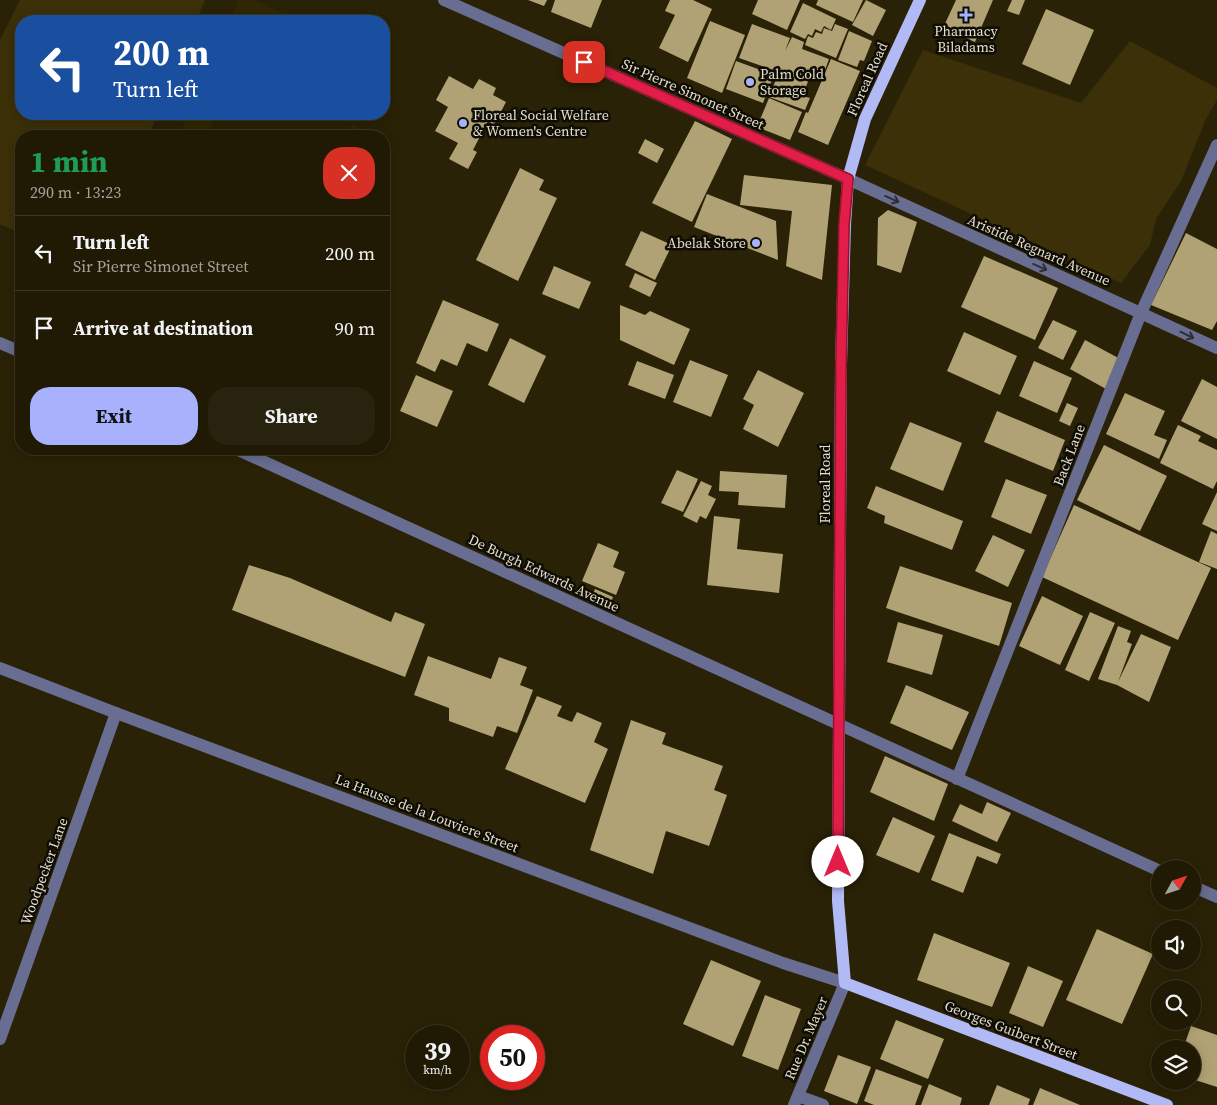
<!DOCTYPE html>
<html lang="en">
<head>
<meta charset="utf-8">
<style>
	:root { --surface:#201a04; --page:#28230e; --text:#f1f3f6; --muted:#a2a19a; --line:#3d3826; --accent:#a7b1fc }
	body { margin:0; font-family:"Source Serif 4",serif; background:var(--page); color:var(--text); height:100vh; display:flex; flex-direction:column; font-size:19px; white-space:nowrap }
	* { box-sizing:border-box; margin:0 }
	p { font-size:16px; color:var(--muted) }
	.icon { flex:none; width:28px; height:28px; fill:none; stroke:currentColor; stroke-width:2; stroke-linecap:round; stroke-linejoin:round }
	.map { position:relative; flex:1; overflow:hidden }
	.drawer { position:absolute; left:15px; top:130px; width:375px; height:325px; display:flex; flex-direction:column; background:var(--surface); border-radius:20px; box-shadow:0 2px 12px #0003,0 0 0 1px var(--line) }
	.drawer>* { flex:none }
	.top-card { position:absolute; left:15px; top:15px; width:375px; height:105px; border-radius:20px; box-shadow:0 2px 12px #0003,0 0 0 1px var(--line); background:#1a4fa0; color:#fff; overflow:hidden }
	.needle { width:32px; rotate:50deg }
	.tools { position:absolute; left:1151px; top:860px; display:grid; gap:10px }
	.tools a { display:grid; place-items:center; width:50px; height:50px; border-radius:50%; background:var(--surface); box-shadow:0 2px 12px #0003,0 0 0 1px var(--line); font-size:25px }
	.speed { position:absolute; left:405px; top:1025px; display:flex; gap:10px; font-size:25px; font-weight:700; text-align:center }
	.speed>* { display:grid; place-content:center; width:65px; height:65px; border-radius:50%; background:var(--surface); box-shadow:0 2px 12px #0003,0 0 0 1px var(--line); line-height:1 }
	.speed small { font-size:12px; font-weight:400 }
	.speed .limit { border:8px solid #d22; background:#fff; color:#111 }
	.pin { position:absolute; display:grid; place-items:center; width:42px; height:42px; color:#fff; margin:-21px; border-radius:10px; box-shadow:0 2px 8px #0006 }
	.me { position:absolute; width:55px; margin:-28px; rotate:0deg; stroke-linejoin:round; filter:drop-shadow(0 0 4px #0008) }
	.turn { display:flex; align-items:center; gap:18px; height:105px; padding:0 15px; font-size:22px }
	.turn .icon { width:65px; height:65px; stroke-width:2.5 }
	.turn b { display:block; font-size:35px; line-height:42px }
	.round { display:grid; place-items:center; flex:none; width:52px; height:52px; border-radius:20px; background:var(--page) }
	.overview { display:flex; align-items:center; justify-content:space-between; height:85px; padding:0 15px }
	h1 { font-size:30px; font-weight:700; line-height:38px; color:#1e9e55 }
	.action { display:flex; gap:10px; margin-top:auto; padding:10px 15px }
	.action a { flex:1; height:58px; border-radius:20px; background:var(--accent); color:#111; font-size:20px; font-weight:700; line-height:58px; text-align:center }
	.action a+a { background:var(--page); color:var(--text) }
	ul { padding:0; list-style:none }
	li { display:flex; align-items:center; gap:15px; height:75px; padding:0 15px; border-top:1px solid var(--line) }
	li div { flex:1 }
	li b { display:block; font-size:19px }
	li em { font-style:normal }
	.map>svg:first-child { display:block }
</style>
</head>
<body>
<div class="map">
<svg width="1217" height="1105" viewBox="0 0 1217 1105">
	<rect width="100%" height="100%" fill="#2a2206"/>
	<!-- built -->
	<g fill="#312702">
		<polygon points="239,0 254,0 301,21 229,21"/>
		<polygon points="188,114 217,114 207,135 210,136 178,136"/>
		<polygon points="352,124 371,133 370,136 347,136"/>
	</g>
	<!-- green -->
	<g fill="#3b3008">
		<polygon points="20,0 205,0 196,21 21,21 21,114 158,114 148,136 21,136 21,234 0,224 0,40"/>
		<polygon points="1130,41 1217,88 1217,100 1205,121 1181,181 1156,219 1150,245 1121,283 865,165 923,50 1081,103"/>
	</g>
	<!-- building -->
	<g fill="#b0a274">
		<polygon points="528,0 547,0 544,6"/>
		<polygon points="555,0 602,0 591,28 551,12"/>
		<polygon points="670,0 693,0 712,9 688,62 659,48 675,15 665,11"/>
		<polygon points="758,0 800,0 787,30 752,14"/>
		<polygon points="818,0 863,0 853,22 816,5"/>
		<polygon points="866,0 886,10 873,36 852,25"/>
		<polygon points="956,0 993,0 975,42 943,28"/>
		<polygon points="1012,0 1025,0 1019,15 1007,11"/>
		<polygon points="803,3 836,19 831,30 824,26 821,32 815,29 812,36 808,34 805,39 790,32"/>
		<polygon points="1046,9 1094,30 1070,85 1022,64"/>
		<polygon points="710,21 745,35 722,93 687,78"/>
		<polygon points="752,24 790,38 785,51 792,37 804,42 802,49 829,59 821,81 810,77 802,96 810,98 805,110 769,97 779,72 739,58"/>
		<polygon points="835,24 848,29 836,58 805,45 808,36 813,38 816,32 822,34 824,28 832,31"/>
		<polygon points="849,31 872,41 864,61 860,60 857,67 838,60"/>
		<polygon points="831,59 860,71 828,145 798,132 806,112 808,113"/>
		<polygon points="736,61 774,75 763,103 726,89"/>
		<polygon points="449,76 473,89 479,79 496,88 493,95 506,102 494,125 488,121 473,150 477,152 468,169 449,159 458,143 435,131 448,107 436,100"/>
		<polygon points="769,98 802,112 790,140 757,127"/>
		<polygon points="695,121 732,139 692,222 652,203"/>
		<polygon points="645,139 664,149 657,163 638,153"/>
		<polygon points="520,168 544,180 539,190 557,198 518,281 476,260"/>
		<polygon points="744,175 832,185 822,280 786,266 792,211 740,205"/>
		<polygon points="707,194 776,221 778,260 694,227"/>
		<polygon points="888,210 917,222 901,273 877,265 878,218"/>
		<polygon points="641,231 672,245 655,280 625,265"/>
		<polygon points="1186,233 1217,249 1217,321 1212,330 1151,305"/>
		<polygon points="984,256 1058,288 1035,340 961,307"/>
		<polygon points="554,266 591,282 579,309 542,294"/>
		<polygon points="635,273 657,283 650,297 629,287"/>
		<polygon points="443,300 499,324 487,352 467,343 457,366 441,359 435,372 416,363"/>
		<polygon points="620,305 645,315 650,311 690,329 674,365 620,340"/>
		<polygon points="1053,320 1077,331 1063,360 1038,348"/>
		<polygon points="964,332 1017,356 1000,395 947,371"/>
		<polygon points="510,338 546,356 524,403 488,385"/>
		<polygon points="1085,340 1122,360 1106,389 1070,369"/>
		<polygon points="690,360 728,375 711,417 673,402"/>
		<polygon points="637,361 674,375 665,399 628,385"/>
		<polygon points="1034,361 1072,378 1057,413 1019,396"/>
		<polygon points="758,370 804,393 778,447 743,429 754,405 743,399"/>
		<polygon points="416,375 453,391 437,427 400,411"/>
		<polygon points="1202,379 1217,387 1217,439 1181,421"/>
		<polygon points="1125,393 1165,411 1154,435 1167,440 1159,459 1106,434"/>
		<polygon points="1067,403 1078,408 1070,426 1059,421"/>
		<polygon points="997,411 1065,440 1053,471 984,442"/>
		<polygon points="910,422 962,443 943,491 890,469"/>
		<polygon points="1178,425 1201,436 1198,441 1217,450 1217,481 1213,489 1160,463"/>
		<polygon points="1104,445 1167,476 1140,531 1077,500"/>
		<polygon points="677,470 698,479 683,512 661,503"/>
		<polygon points="720,471 787,475 785,508 738,505 739,492 719,491"/>
		<polygon points="1006,479 1047,495 1031,534 991,517"/>
		<polygon points="701,481 712,486 708,495 716,499 706,519 700,516 697,523 683,516"/>
		<polygon points="876,486 963,521 952,550 884,523 885,516 867,508"/>
		<polygon points="1217,492 1217,531 1202,524"/>
		<polygon points="1074,505 1211,568 1178,640 1042,577"/>
		<polygon points="714,516 740,519 737,549 783,554 779,593 707,585"/>
		<polygon points="1211,531 1217,534 1217,569 1199,562"/>
		<polygon points="993,535 1025,550 1008,587 975,571"/>
		<polygon points="598,543 619,552 613,567 625,572 616,595 582,581"/>
		<polygon points="249,565 290,578 391,622 395,612 425,624 405,677 232,610"/>
		<polygon points="900,566 1012,603 999,646 886,608"/>
		<polygon points="595,589 613,597 609,607 591,599"/>
		<polygon points="1042,596 1083,616 1060,665 1019,646"/>
		<polygon points="1090,612 1115,623 1089,681 1065,670"/>
		<polygon points="898,622 943,635 932,675 887,662"/>
		<polygon points="1118,626 1131,631 1127,642 1132,644 1118,682 1141,634 1171,647 1149,702 1117,685 1098,679"/>
		<polygon points="428,656 491,679 499,657 527,667 520,685 533,690 517,733 497,726 493,737 449,721 449,708 414,695"/>
		<polygon points="906,685 969,712 952,750 890,723"/>
		<polygon points="537,696 562,706 557,716 572,722 577,712 602,723 594,742 608,749 585,803 505,769"/>
		<polygon points="631,720 666,733 662,744 723,766 714,790 727,795 709,846 666,831 653,874 590,850"/>
		<polygon points="885,756 948,784 934,821 870,792"/>
		<polygon points="987,802 1011,813 997,842 952,821 960,804 982,814"/>
		<polygon points="893,817 935,836 919,873 876,855"/>
		<polygon points="949,833 1001,854 997,864 977,856 963,893 931,880"/>
		<polygon points="1097,929 1153,954 1122,1024 1066,1000"/>
		<polygon points="934,933 1010,963 992,1007 917,980"/>
		<polygon points="711,960 761,981 733,1046 683,1024"/>
		<polygon points="1028,966 1063,981 1043,1027 1009,1013"/>
		<polygon points="765,995 801,1009 778,1070 742,1056"/>
		<polygon points="896,1020 944,1039 928,1079 880,1059"/>
		<polygon points="1191,1026 1217,1035 1217,1087 1192,1079 1192,1049 1183,1049"/>
		<polygon points="838,1055 871,1067 857,1104 824,1091"/>
		<polygon points="876,1069 922,1086 915,1105 874,1105 864,1101"/>
		<polygon points="929,1084 962,1098 960,1105 921,1105"/>
		<polygon points="997,1085 1030,1099 1028,1105 989,1105"/>
		<polygon points="1040,1088 1080,1105 1033,1105"/>
	</g>
	<g fill="none" stroke-linecap="round" stroke-linejoin="round">
		<!-- minor -->
		<g stroke="#686d91" stroke-width="12">
			<polyline points="444,0 848,179 1217,348"/>
			<polyline points="0,343 21,352"/>
			<polyline points="236,449 1160,871"/>
			<polyline points="0,668 116,713 783,963 845,983 794,1105"/>
			<polyline points="957,779 1141,313 1217,145"/>
			<polyline points="1192,886 1217,897"/>
			<polyline points="0,1039 116,713"/>
			<polyline points="798,1096 823,1105"/>
		</g>
		<!-- major -->
		<polyline stroke="#b2baf6" stroke-width="12" points="920,0 865,119 848,179 845,225 841,364 838,901 845,983 1167,1105"/>
	</g>
	<!-- one-way arrows -->
	<defs><path id="oneway-shaft" d="M-6 0H5M1.5-3L5.5 0L1.5 3" fill="none" stroke-width="1.6" stroke-linecap="round" stroke-linejoin="round" transform="scale(1.25)"/></defs>
	<g stroke="#2e2e35">
		<use href="#oneway-shaft" transform="translate(892 199) rotate(24)"/>
		<use href="#oneway-shaft" transform="translate(1040 267) rotate(24)"/>
		<use href="#oneway-shaft" transform="translate(1187 335) rotate(26)"/>
	</g>
	<g fill="none" stroke-linecap="round" stroke-linejoin="round">
		<defs>
			<polyline id="route" points="584,62 848,179 844,225 841,364 838,862"/>
		</defs>
		<!-- route casing -->
		<use href="#route" stroke="#92132f" stroke-width="12"/>
		<!-- route -->
		<use href="#route" stroke="#e11d48" stroke-width="9"/>
	</g>
	<!-- markers -->
	<g fill="#a7b1fc" stroke="#0f0c03" stroke-width="2">
		<path d="M963.5 7.5h5v5h5v5h-5v5h-5v-5h-5v-5h5z"/>
		<circle cx="750" cy="82" r="5"/>
		<circle cx="463" cy="123" r="5"/>
		<circle cx="756" cy="243" r="5"/>
	</g>
	<g text-anchor="middle" dominant-baseline="central" stroke-width="5" stroke-linejoin="round" paint-order="stroke">
		<!-- poi labels -->
		<g font-size="14" fill="#e3dece" stroke="#0f0c03" text-anchor="start">
			<text x="966" y="31" text-anchor="middle">Pharmacy<tspan x="966" dy="16">Biladams</tspan></text>
			<text x="760" y="74">Palm Cold<tspan x="760" dy="16">Storage</tspan></text>
			<text x="473" y="115">Floreal Social Welfare<tspan x="473" dy="16">&amp; Women's Centre</tspan></text>
			<text x="746" y="243" text-anchor="end">Abelak Store</text>
		</g>
		<!-- street labels -->
		<g font-size="14" fill="#e3dece" stroke="#0f0c03">
			<text transform="translate(867 79) rotate(-66)">Floreal Road</text>
			<text transform="translate(693 94) rotate(24)">Sir Pierre Simonet Street</text>
			<text transform="translate(1039 250) rotate(24)">Aristide Regnard Avenue</text>
			<text transform="translate(1069 455) rotate(-69)">Back Lane</text>
			<text transform="translate(825 484) rotate(-90)">Floreal Road</text>
			<text transform="translate(544 573) rotate(25)">De Burgh Edwards Avenue</text>
			<text transform="translate(427 813) rotate(21)">La Hausse de la Louviere Street</text>
			<text transform="translate(44 871) rotate(-70)">Woodpecker Lane</text>
			<text transform="translate(1011 1030) rotate(21)">Georges Guibert Street</text>
			<text transform="translate(806 1038) rotate(-67)">Rue Dr. Mayer</text>
		</g>
	</g>
</svg>
<div class="tools">
<a><svg class="needle" viewBox="-14 -14 28 28"><path d="M0-13l5 13h-10z" fill="#e53935"/><path d="M0 13l5-13h-10z" fill="#a2a19a"/></svg></a>
<a><svg class="icon" aria-label="sound" viewBox="0 0 24 24"><path d="M4 9h4l5-4v14l-5-4H4zM17 9q2 3 0 6"/></svg></a>
<a><svg class="icon" aria-label="search" viewBox="0 0 24 24"><circle cx="10" cy="10" r="6"/><path d="M15 15l6 6"/></svg></a>
<a><svg class="icon" aria-label="layers" viewBox="0 0 24 24"><path d="M12 4l9 5-9 5-9-5zM3 14l9 5 9-5"/></svg></a>
</div>
<div class="speed"><div>39<small>km/h</small></div><div class="limit">50</div></div>
<div class="pin" style="left:584px;top:62px;background:#d93025"><svg class="icon" aria-label="arrive" viewBox="0 0 24 24"><path d="M6 21V4h12l-3 4 3 4H6"/></svg></div>
<svg class="me" style="left:838px;top:862px" viewBox="-20 -20 40 40"><circle r="19" fill="#fff"/><path d="M0-13L10 11 0 6-10 11z" fill="#e11d48"/></svg>
<div class="top-card">
<div class="turn"><svg class="icon" aria-label="left" viewBox="0 0 24 24"><path d="M17 20v-9H6M10 6l-5 5 5 5"/></svg><div><b>200 m</b>Turn left</div></div>
</div>
<section class="drawer">
<div class="overview"><div><h1>1 min</h1><p>290 m · 13:23</p></div><a class="round" style="background:#d93025;color:#fff"><svg class="icon" aria-label="close" viewBox="0 0 24 24"><path d="M6 6l12 12M18 6L6 18"/></svg></a></div>
<ul>
<li><svg class="icon" aria-label="left" viewBox="0 0 24 24"><path d="M17 20v-9H6M10 6l-5 5 5 5"/></svg><div><b>Turn left</b><p>Sir Pierre Simonet Street</p></div><em>200 m</em></li>
<li><svg class="icon" aria-label="arrive" viewBox="0 0 24 24"><path d="M6 21V4h12l-3 4 3 4H6"/></svg><div><b>Arrive at destination</b></div><em>90 m</em></li>
</ul>
<div class="action"><a>Exit</a><a>Share</a></div>
</section>
</div>
</body>
</html>
